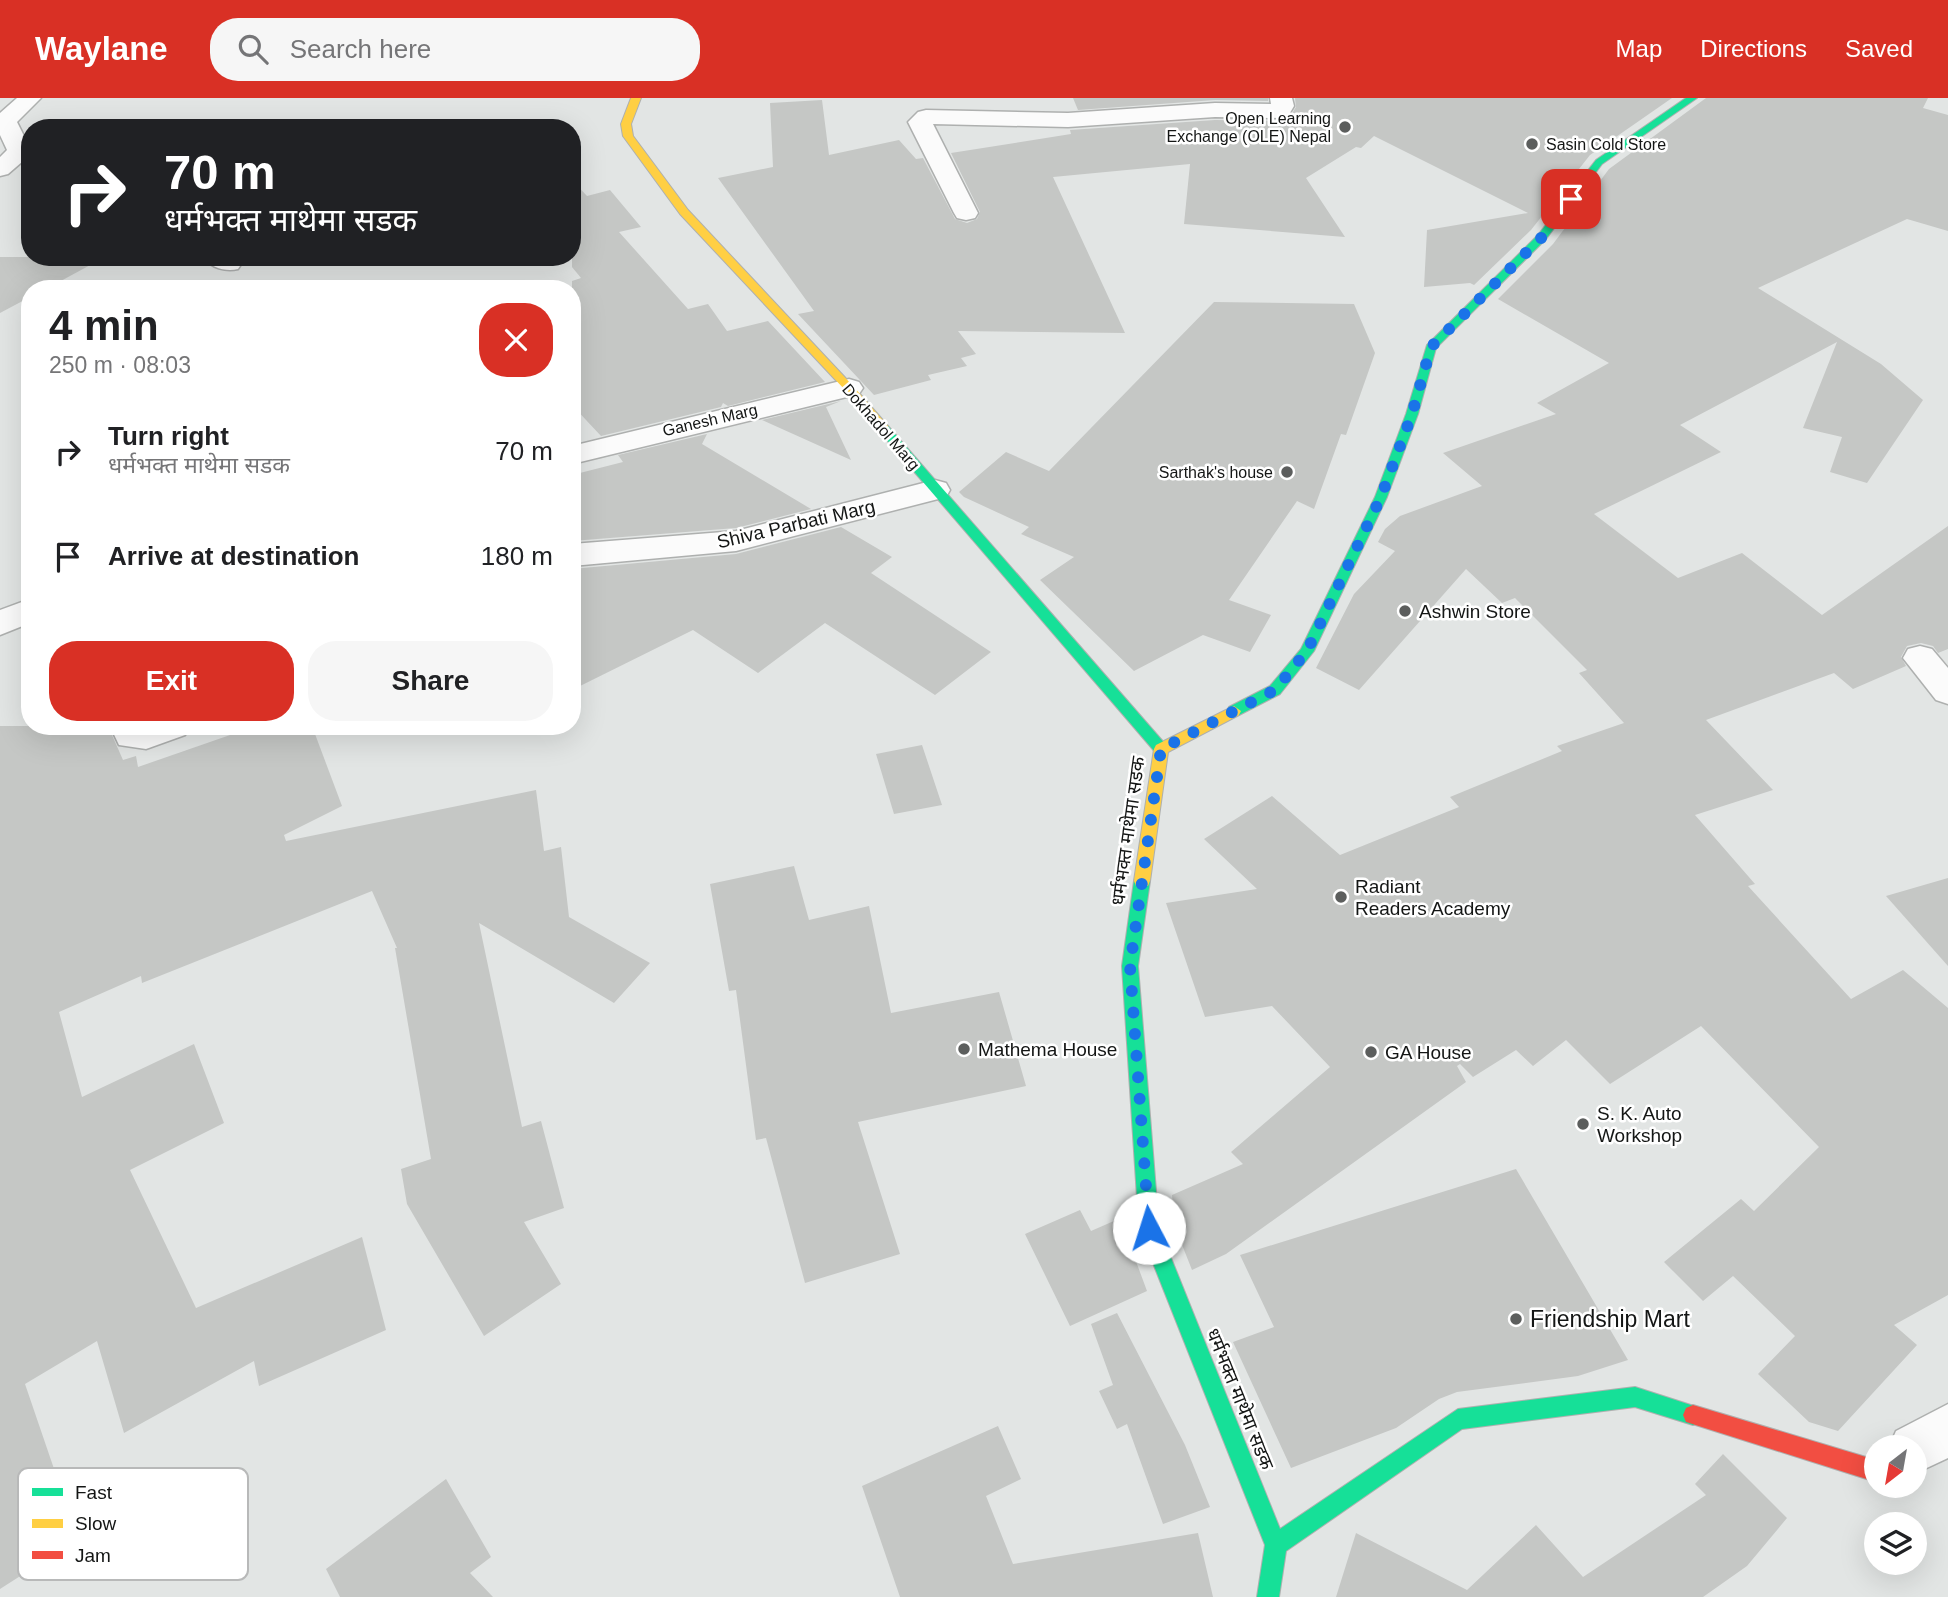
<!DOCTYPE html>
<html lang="en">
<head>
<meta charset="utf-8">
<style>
	:root { --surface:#fff; --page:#f6f6f6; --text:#202124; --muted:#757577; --accent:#d93025 }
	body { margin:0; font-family:Arial,"Noto Sans Devanagari",sans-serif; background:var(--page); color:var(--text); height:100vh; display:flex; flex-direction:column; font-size:26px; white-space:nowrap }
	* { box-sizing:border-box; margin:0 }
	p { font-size:23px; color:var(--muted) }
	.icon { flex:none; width:38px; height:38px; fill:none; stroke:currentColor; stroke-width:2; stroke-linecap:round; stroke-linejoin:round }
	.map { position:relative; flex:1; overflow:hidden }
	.details { position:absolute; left:21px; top:182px; width:560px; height:455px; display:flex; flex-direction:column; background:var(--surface); border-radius:28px; box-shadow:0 7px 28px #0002 }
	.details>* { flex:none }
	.top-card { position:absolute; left:21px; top:21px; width:560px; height:147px; border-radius:28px; box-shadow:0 7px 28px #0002; background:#202124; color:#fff; overflow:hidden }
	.needle { width:46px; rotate:211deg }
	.tools { position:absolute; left:1864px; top:1337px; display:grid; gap:14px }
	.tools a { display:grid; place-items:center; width:63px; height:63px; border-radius:50%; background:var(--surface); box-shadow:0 7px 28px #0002; font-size:35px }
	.pin { position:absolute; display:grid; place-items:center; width:60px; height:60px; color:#fff; margin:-30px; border-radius:14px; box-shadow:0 4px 10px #0006 }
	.me { position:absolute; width:77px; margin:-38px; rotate:355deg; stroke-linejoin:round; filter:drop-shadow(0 0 5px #0008) }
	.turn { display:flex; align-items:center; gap:24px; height:147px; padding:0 28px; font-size:32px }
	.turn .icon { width:91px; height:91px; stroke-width:2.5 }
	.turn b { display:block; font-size:49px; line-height:60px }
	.round { display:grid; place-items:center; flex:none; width:74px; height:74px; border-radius:28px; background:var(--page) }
	.summary { display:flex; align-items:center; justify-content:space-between; height:119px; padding:0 28px }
	h1 { font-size:42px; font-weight:800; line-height:52px }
	.primary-button { display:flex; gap:14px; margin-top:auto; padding:14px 28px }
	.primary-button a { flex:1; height:80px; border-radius:28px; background:var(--accent); color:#fff; font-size:28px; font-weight:800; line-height:80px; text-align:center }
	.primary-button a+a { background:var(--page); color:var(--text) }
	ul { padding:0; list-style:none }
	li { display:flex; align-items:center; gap:21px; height:105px; padding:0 28px }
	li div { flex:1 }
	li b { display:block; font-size:26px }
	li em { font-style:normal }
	header { display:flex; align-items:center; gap:42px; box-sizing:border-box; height:98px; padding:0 35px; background:var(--accent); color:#fff }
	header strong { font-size:33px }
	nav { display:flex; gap:38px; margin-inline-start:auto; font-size:24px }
	.search { width:490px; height:63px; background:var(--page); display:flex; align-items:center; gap:18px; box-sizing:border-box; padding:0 24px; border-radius:28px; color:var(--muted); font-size:26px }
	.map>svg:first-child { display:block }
</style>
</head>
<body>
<header>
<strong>Waylane</strong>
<div class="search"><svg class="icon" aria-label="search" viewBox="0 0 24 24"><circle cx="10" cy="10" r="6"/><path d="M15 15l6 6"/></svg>Search here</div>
<nav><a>Map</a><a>Directions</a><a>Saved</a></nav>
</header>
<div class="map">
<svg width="1948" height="1499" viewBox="0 0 1948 1499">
	<rect width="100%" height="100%" fill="#e2e5e4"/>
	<!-- building -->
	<g fill="#c5c7c5">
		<polygon points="1073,0 1268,0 1268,3 1215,2 1078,12"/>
		<polygon points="1295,0 1672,0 1590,57 1531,132 1474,187 1470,185 1424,189 1427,132 1528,115 1374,38 1361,50 1356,49 1306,80 1345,139 1184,126 1190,66 1053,79 1125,235 958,233 976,256 961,260 967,268 928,277 931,282 874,297 798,216 814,213 718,80 773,69 770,5 822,2 829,57 899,42 916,61 923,60 955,121 967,125 977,121 980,114 951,55 1071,36 1070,32 1215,22 1281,23 1290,19 1296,9"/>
		<polygon points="1706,0 1928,0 1923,10 1948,17 1948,133 1907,121 1758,190 1881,266 1923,302 1867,385 1830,374 1842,339 1803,330 1837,244 1680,327 1721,354 1594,416 1678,480 1742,455 1822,517 1948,428 1948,551 1938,555 1933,548 1921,545 1907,548 1901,559 1906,568 1853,591 1834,575 1706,622 1773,692 1695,717 1755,786 1748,788 1851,901 1903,872 1948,910 1948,1197 1894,1227 1917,1247 1838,1333 1809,1324 1758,1276 1795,1238 1733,1178 1703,1203 1664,1164 1741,1101 1754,1113 1819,1049 1701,928 1610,986 1566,942 1533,968 1516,952 1473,979 1460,966 1457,968 1466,984 1226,1156 1192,1172 1175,1129 1172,1097 1243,1066 1231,1054 1330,969 1272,908 1205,919 1166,805 1257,791 1204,741 1272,698 1340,757 1459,709 1450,699 1562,653 1557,648 1624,625 1579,575 1587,572 1515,500 1502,505 1466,471 1359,592 1316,570 1354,496 1395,453 1378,444 1385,431 1400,418 1482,388 1443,355 1556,316 1537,305 1609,265 1498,201 1553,146 1609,71"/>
		<polygon points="572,82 587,98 610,92 641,129 619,134 688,211 708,206 727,233 768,223 825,284 728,308 723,305 721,309 601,338 572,307 572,183 581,180 572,169"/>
		<polygon points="0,159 105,159 46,191 30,191 30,199 0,215"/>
		<polygon points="1214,204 1354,206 1375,255 1346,337 1341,336 1314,411 1297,403 1229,502 1271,517 1250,554 1203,537 1134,573 1040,482 1074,459 1021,436 1029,429 964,399 959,394 1006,354 1049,373"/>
		<polygon points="841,303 826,309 851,362 762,322"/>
		<polygon points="707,336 702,346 811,411 736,430 572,443 572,377 623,364 618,357"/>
		<polygon points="841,429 892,459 871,475 991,554 935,597 825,525 758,575 693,532 572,592 572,471 736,456"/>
		<polygon points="0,628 108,628 123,662 136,658 138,669 256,628 312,628 342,708 284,737 286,743 536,692 544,753 561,749 569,819 650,865 614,905 479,825 522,1029 541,1023 564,1110 524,1124 561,1186 484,1238 407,1106 401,1071 431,1061 395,850 397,850 372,793 142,885 141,878 59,914 82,999 194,946 224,1025 130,1072 196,1210 362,1139 386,1232 259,1288 254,1263 124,1335 97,1243 25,1286 78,1441 0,1491"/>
		<polygon points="922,647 942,707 894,716 876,656"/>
		<polygon points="794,768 809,822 869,808 891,915 999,894 1026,988 858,1024 900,1156 805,1185 766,1040 756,1042 736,892 729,893 710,786"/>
		<polygon points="1948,780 1948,868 1886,798"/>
		<polygon points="1516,1071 1628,1262 1578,1278 1457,1294 1439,1301 1396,1330 1291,1370 1233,1244 1274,1229 1240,1157"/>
		<polygon points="1080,1112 1091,1133 1123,1119 1124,1131 1147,1193 1070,1228 1025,1136"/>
		<polygon points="1117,1215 1185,1347 1210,1409 1163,1426 1127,1326 1117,1331 1099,1293 1113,1287 1091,1226"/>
		<polygon points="998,1328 1021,1381 986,1398 1013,1466 1198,1435 1213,1499 900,1499 862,1388"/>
		<polygon points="1723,1356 1787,1420 1747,1468 1703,1499 1336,1499 1356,1435 1467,1492 1536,1427 1583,1479 1706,1397 1695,1386"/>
		<polygon points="446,1381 491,1459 470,1475 493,1499 340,1499 326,1471"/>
	</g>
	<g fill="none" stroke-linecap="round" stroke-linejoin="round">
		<defs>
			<g id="street">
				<polygon points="17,0 41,0 17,24 30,50 30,57 8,76 0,78 0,59 7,52 0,37 0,15"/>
				<polygon points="1270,0 1292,0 1294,8 1288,18 1280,20 1215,19 1068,29 933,26 978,115 975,120 966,122 957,120 954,115 908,24 918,14 926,12 1068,15 1215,5 1271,6"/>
				<path d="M203 159H238L242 165 238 171C226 174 211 170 203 159Z"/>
				<polygon points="849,281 859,284 863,290 859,296 572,366 572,348"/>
				<polygon points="935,382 946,385 950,392 946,399 736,453 572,468 572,446 736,433"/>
				<polygon points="30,501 30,525 0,537 0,512"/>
				<polygon points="1920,548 1932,551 1948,570 1948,606 1936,602 1903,560 1908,551"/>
				<polygon points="110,628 190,628 185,637 146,651 119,647"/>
				<polygon points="1948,1306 1948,1360 1914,1376 1914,1349 1889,1349 1896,1333"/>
			</g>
			<g id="fast">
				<polygon points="1686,0 1697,0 1602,66 1546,141 1436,250 1418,316 1387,399 1314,553 1280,596 1239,617 1229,617 1227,613 1229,609 1270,588 1301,551 1375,399 1406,316 1427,247 1538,137 1596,62"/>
				<polygon points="884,327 888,328 1166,647 1168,651 1166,655 1156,655 880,334 878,331"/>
				<polygon points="1142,777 1148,778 1150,783 1138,868 1159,1130 1280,1431 1458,1311 1635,1289 1700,1310 1703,1317 1700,1324 1693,1327 1635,1309 1462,1331 1286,1453 1279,1499 1257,1499 1265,1447 1139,1130 1122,868 1134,783 1136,778"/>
			</g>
			<g id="slow">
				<polygon points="631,0 641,0 631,26 633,38 688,112 853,288 888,328 888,334 880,334 845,292 680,116 623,38 621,26"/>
				<polygon points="1234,608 1241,613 1239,617 1168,654 1150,783 1148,788 1136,788 1134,783 1154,651 1156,647"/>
			</g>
			<polygon id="jam" points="1693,1307 1876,1362 1876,1384 1686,1324 1683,1317 1686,1310"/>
		</defs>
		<!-- street casing -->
		<use href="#street" stroke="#aeb0af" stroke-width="3"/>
		<!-- fast casing -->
		<use href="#fast" stroke="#aeb0af" stroke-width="2"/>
		<!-- slow casing -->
		<use href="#slow" stroke="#aeb0af" stroke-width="2"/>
		<!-- jam casing -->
		<use href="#jam" stroke="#aeb0af" stroke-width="2"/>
		<!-- street -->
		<use href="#street" fill="#fbfbfb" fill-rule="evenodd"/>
		<!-- fast -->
		<use href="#fast" fill="#16e098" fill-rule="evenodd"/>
		<!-- slow -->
		<use href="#slow" fill="#ffcf43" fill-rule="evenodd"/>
		<!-- jam -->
		<use href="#jam" fill="#f24e42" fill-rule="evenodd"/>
	</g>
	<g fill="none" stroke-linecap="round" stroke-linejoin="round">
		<!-- route -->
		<polyline stroke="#1a73e8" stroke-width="12" stroke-dasharray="0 21.6" points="1149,1130 1130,868 1161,651 1275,592 1307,553 1381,399 1412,316 1431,249 1542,139 1571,101"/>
	</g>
	<!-- markers -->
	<g fill="#5c5e5d" stroke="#fff" stroke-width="2.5">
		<circle cx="1345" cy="29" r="7"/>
		<circle cx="1532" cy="46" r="7"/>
		<circle cx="1287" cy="374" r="7"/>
		<circle cx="1405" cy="513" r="7"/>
		<circle cx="1341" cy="799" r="7"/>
		<circle cx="964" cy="951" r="7"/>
		<circle cx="1371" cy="954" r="7"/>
		<circle cx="1583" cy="1026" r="7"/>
		<circle cx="1516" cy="1221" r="7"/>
	</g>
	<g text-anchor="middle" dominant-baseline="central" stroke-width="5" stroke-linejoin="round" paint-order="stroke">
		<!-- far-poi labels -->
		<g font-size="16" fill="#141615" stroke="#fff" text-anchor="end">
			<text x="1331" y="20">Open Learning<tspan x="1331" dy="18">Exchange (OLE) Nepal</tspan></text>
			<text x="1546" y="46" text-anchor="start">Sasin Cold Store</text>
			<text x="1273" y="374">Sarthak's house</text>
		</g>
		<!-- far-street labels -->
		<g font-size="16" fill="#141615" stroke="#fff">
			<text transform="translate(710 322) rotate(-13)">Ganesh Marg</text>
			<text transform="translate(881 329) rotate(49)">Dokhadol Marg</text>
		</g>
		<!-- street labels -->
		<g font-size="19" fill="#141615" stroke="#fff">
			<text transform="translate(796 426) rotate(-13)">Shiva Parbati Marg</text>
			<text transform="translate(1128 733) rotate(-82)">धर्मभक्त माथेमा सडक</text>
			<text transform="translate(1240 1301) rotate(68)">धर्मभक्त माथेमा सडक</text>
		</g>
		<!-- poi labels -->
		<g font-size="19" fill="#141615" stroke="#fff" text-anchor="start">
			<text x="1419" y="513">Ashwin Store</text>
			<text x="1355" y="788">Radiant<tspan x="1355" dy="22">Readers Academy</tspan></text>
			<text x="978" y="951">Mathema House</text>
			<text x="1385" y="954">GA House</text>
			<text x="1597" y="1015">S. K. Auto<tspan x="1597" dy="22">Workshop</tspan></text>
		</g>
		<!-- near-poi labels -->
		<g font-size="23" fill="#141615" stroke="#fff" text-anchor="start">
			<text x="1530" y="1221">Friendship Mart</text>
		</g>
	</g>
	<!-- legend -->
	<rect x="18" y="1370" width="230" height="112" rx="10" fill="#fff" stroke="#b8b9b9" stroke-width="2"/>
	<rect x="32" y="1390" width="31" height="8" fill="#16e098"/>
	<rect x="32" y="1421" width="31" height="9" fill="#ffcf43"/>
	<rect x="32" y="1453" width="31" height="8" fill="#f24e42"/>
	<g font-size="19" fill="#141615">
		<text x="75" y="1401">Fast</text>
		<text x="75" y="1432">Slow</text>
		<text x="75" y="1464">Jam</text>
	</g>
</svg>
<div class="tools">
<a><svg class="needle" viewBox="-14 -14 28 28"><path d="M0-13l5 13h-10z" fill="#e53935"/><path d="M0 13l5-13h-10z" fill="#757577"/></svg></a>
<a><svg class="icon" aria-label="layers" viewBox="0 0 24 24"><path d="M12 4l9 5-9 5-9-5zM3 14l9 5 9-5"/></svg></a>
</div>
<div class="pin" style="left:1571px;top:101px;background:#d93025"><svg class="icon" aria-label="arrive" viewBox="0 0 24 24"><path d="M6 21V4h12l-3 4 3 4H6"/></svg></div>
<svg class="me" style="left:1149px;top:1130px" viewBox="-20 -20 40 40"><circle r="19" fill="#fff"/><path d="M0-13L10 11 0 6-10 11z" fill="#1a73e8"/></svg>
<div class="top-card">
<div class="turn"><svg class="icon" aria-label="right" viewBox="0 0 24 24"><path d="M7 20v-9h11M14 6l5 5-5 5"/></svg><div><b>70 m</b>धर्मभक्त माथेमा सडक</div></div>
</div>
<section class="details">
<div class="summary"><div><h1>4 min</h1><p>250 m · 08:03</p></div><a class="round" style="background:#d93025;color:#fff"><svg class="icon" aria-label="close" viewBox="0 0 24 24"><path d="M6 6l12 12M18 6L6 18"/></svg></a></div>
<ul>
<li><svg class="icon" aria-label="right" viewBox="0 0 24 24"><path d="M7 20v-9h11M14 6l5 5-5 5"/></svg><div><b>Turn right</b><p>धर्मभक्त माथेमा सडक</p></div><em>70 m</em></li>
<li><svg class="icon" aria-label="arrive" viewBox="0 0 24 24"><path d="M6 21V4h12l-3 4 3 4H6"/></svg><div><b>Arrive at destination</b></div><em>180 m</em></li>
</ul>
<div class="primary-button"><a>Exit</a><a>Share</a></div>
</section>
</div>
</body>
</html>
